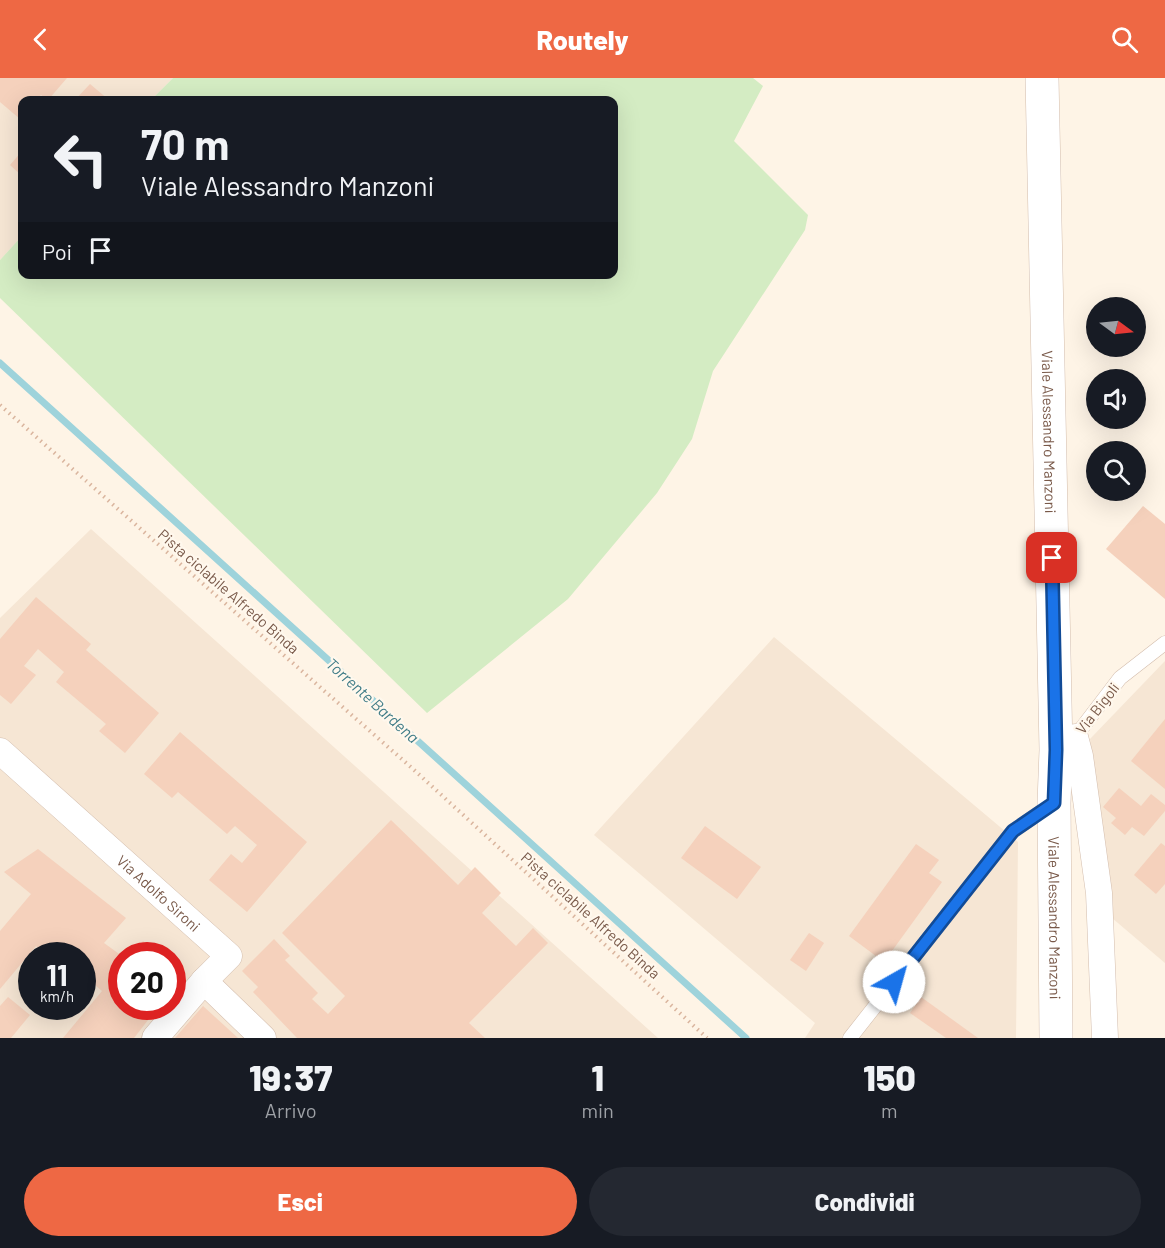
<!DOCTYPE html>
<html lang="it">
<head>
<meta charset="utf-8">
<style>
	:root { --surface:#171b24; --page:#242831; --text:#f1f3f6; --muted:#9ea1a6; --accent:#ee6844 }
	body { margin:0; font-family:Barlow,sans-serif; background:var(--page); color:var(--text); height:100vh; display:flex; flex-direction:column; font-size:22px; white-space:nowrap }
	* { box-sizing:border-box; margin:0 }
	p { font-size:20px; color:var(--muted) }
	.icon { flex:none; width:33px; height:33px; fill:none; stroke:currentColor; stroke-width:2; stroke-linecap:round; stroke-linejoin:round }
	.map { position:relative; height:960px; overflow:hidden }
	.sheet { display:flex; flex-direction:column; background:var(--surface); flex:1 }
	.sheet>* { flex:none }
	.top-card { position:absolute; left:18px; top:18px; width:600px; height:183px; border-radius:12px; box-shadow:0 6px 24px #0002; background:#171b24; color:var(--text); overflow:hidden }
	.needle { width:39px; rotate:105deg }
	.controls { position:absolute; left:1086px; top:219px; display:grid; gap:12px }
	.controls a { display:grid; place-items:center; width:60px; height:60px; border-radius:50%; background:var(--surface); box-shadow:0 6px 24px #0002; font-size:30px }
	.speed { position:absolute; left:18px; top:864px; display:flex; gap:12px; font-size:30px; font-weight:700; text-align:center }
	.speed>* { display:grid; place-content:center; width:78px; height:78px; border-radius:50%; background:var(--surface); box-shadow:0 6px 24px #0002; line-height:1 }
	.speed small { font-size:15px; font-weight:400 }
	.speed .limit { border:9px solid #d22; background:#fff; color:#111 }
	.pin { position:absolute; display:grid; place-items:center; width:51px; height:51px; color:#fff; margin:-26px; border-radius:12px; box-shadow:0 3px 9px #0006 }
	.me { position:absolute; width:66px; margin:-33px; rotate:38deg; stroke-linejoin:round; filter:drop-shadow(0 0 4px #0008) }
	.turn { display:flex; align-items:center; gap:21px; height:126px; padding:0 24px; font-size:27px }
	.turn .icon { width:78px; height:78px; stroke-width:2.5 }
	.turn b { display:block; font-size:42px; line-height:51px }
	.then { display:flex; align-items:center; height:57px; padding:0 24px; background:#0003; gap:12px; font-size:22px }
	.eta { display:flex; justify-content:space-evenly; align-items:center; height:102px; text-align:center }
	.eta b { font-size:36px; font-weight:800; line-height:42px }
	.action { display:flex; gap:12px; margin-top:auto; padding:12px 24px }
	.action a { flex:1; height:69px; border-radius:36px; background:var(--accent); color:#fff; font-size:24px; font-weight:800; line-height:69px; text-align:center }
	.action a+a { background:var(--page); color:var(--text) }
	header { display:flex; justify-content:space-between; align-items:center; height:78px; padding:0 24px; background:var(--accent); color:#fff; font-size:27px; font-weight:800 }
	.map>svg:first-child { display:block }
</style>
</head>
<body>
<header><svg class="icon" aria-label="back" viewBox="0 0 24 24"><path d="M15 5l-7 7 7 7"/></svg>Routely<svg class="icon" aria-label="search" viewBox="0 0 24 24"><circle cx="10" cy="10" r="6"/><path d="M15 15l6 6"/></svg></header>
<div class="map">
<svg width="1165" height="960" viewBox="0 0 1165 960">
	<rect width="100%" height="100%" fill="#fef4e6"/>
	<!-- residential -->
	<g fill="#f6e6d4" fill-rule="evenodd">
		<polygon points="0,0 173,0 151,22 22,22 22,158 0,182"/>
		<path d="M91 451 658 960H0V540ZM32 878H82V928H32ZM122 878H172V928H122Z"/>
		<polygon points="774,559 1018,764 1016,960 805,960 815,945 594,757"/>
		<polygon points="1165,583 1165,885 1105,834 1090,661"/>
	</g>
	<!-- green -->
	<polygon fill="#d4ecc3" points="173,0 753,0 763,8 734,63 808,137 805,152 713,293 692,361 657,415 568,521 427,635 0,220 0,182 22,158 22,196 614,196 614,22 151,22"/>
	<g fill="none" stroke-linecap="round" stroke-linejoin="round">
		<!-- stream -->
		<polyline stroke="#9ed3db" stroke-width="7" points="0,285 746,960"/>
	</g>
	<!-- building -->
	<g fill="#f5d1bc">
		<polygon points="0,0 67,0 48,22 41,17 36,22 22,22 22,39 20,41 0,24"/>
		<polygon points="90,6 109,22 75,22"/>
		<polygon points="22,73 22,98 10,87"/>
		<polygon points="1143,428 1165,446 1165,521 1106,471"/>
		<polygon points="36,519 91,566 86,572 159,635 125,675 99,653 106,646 56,604 64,594 38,571 24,588 36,597 11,626 0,617 0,561"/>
		<polygon points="1165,641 1165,711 1131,683"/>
		<polygon points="180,654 307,764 247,834 209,802 231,776 242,785 257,767 235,748 227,756 178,714 172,720 144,696"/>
		<polygon points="1119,710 1141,728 1151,716 1165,727 1165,733 1144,758 1132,749 1125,757 1111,745 1116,740 1103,729"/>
		<polygon points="391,742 458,807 475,789 501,815 482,835 516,868 533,850 548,865 469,945 485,960 297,960 253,914 258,909 242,893 274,861 290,878 285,882 318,915 312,921 328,936 345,918 282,855"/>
		<polygon points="705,748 761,789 737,821 681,780"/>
		<polygon points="1161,765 1165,768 1165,806 1156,816 1134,797"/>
		<polygon points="916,766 939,782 929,795 942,804 884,884 849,858"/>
		<polygon points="38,771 126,840 104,865 122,878 122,928 159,928 134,960 63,960 102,913 82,896 82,878 47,878 36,868 0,911 0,853 31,816 4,794"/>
		<polygon points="809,855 824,865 806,893 790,882"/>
		<polygon points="143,863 160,878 131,878"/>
		<polygon points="172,887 183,896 172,909"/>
		<polygon points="8,919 30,937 11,960 0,960 0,928"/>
		<polygon points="921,919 978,960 946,960 910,935"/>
		<polygon points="203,928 238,960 175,960"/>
	</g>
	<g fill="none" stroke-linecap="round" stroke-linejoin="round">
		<defs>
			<g id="service">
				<polyline points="1070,662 1075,659 1120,600 1165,565"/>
				<polyline points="850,960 1013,753 1051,727"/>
			</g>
			<g id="minor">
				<polyline points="1075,659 1080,678 1099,815 1105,960"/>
				<path id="s1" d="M0 673 229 878 204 903 263 960"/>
				<polyline points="155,960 204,903"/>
			</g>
			<g id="tertiary">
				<path id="s2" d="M1042 0 1056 672 1054 725 1056 960"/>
			</g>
		</defs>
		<!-- service casing -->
		<use href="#service" stroke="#d3bdad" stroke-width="15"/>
		<!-- minor casing -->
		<use href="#minor" stroke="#d3bdad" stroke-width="27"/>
		<!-- tertiary casing -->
		<use href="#tertiary" stroke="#d3bdad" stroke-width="34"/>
		<!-- path -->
		<polyline stroke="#dab59e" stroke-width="4" stroke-dasharray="1.5 4.5" stroke-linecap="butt" points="0,327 413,691 707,960"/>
		<!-- service -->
		<use href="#service" stroke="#fff" stroke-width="14"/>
		<!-- minor -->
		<use href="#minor" stroke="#fff" stroke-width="26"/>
		<!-- tertiary -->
		<use href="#tertiary" stroke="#fff" stroke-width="33"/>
	</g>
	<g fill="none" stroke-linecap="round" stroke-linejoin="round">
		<defs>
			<polyline id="route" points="894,904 1013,753 1054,725 1056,672 1052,480"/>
		</defs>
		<!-- route casing -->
		<use href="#route" stroke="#114b97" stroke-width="15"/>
		<!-- route -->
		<use href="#route" stroke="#1a73e8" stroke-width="10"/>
	</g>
	<g text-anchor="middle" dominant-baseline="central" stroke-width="4.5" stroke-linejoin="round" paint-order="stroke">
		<!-- street labels -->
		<g font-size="15" fill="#795949" stroke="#fff8ed">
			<text stroke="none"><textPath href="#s2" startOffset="354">Viale Alessandro Manzoni</textPath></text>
			<text transform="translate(229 513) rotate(41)">Pista ciclabile Alfredo Binda</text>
			<text transform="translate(1097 630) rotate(-52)">Via Bigoli</text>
			<text stroke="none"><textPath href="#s1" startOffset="213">Via Adolfo Sironi</textPath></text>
			<text transform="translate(591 837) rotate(42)">Pista ciclabile Alfredo Binda</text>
			<text stroke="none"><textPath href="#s2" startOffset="840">Viale Alessandro Manzoni</textPath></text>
		</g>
		<!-- water labels -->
		<g font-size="16" font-style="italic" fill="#3e7b86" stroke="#fff8ed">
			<text transform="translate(373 622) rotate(42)">Torrente Bardena</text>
		</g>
	</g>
</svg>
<div class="controls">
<a><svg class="needle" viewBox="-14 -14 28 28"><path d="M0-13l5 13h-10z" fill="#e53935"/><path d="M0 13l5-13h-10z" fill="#9ea1a6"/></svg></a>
<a><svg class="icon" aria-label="sound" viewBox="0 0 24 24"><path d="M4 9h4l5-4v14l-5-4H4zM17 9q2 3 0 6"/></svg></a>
<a><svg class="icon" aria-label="search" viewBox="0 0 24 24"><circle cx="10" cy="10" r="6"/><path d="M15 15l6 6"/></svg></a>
</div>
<div class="speed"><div>11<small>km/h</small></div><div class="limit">20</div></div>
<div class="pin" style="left:1052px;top:480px;background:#d93025"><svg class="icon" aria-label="arrive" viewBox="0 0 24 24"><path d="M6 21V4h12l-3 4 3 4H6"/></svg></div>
<svg class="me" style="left:894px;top:904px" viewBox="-20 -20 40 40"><circle r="19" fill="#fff"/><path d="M0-13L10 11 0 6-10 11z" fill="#1a73e8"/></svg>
<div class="top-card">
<div class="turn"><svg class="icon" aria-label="left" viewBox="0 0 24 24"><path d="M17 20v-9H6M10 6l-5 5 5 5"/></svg><div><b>70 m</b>Viale Alessandro Manzoni</div></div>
<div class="then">Poi<svg class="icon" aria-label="arrive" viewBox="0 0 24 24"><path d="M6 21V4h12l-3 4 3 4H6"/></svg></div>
</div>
</div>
<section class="sheet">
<div class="eta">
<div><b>19:37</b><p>Arrivo</p></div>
<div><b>1</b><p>min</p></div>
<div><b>150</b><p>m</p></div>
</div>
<div class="action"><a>Esci</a><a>Condividi</a></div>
</section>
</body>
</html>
